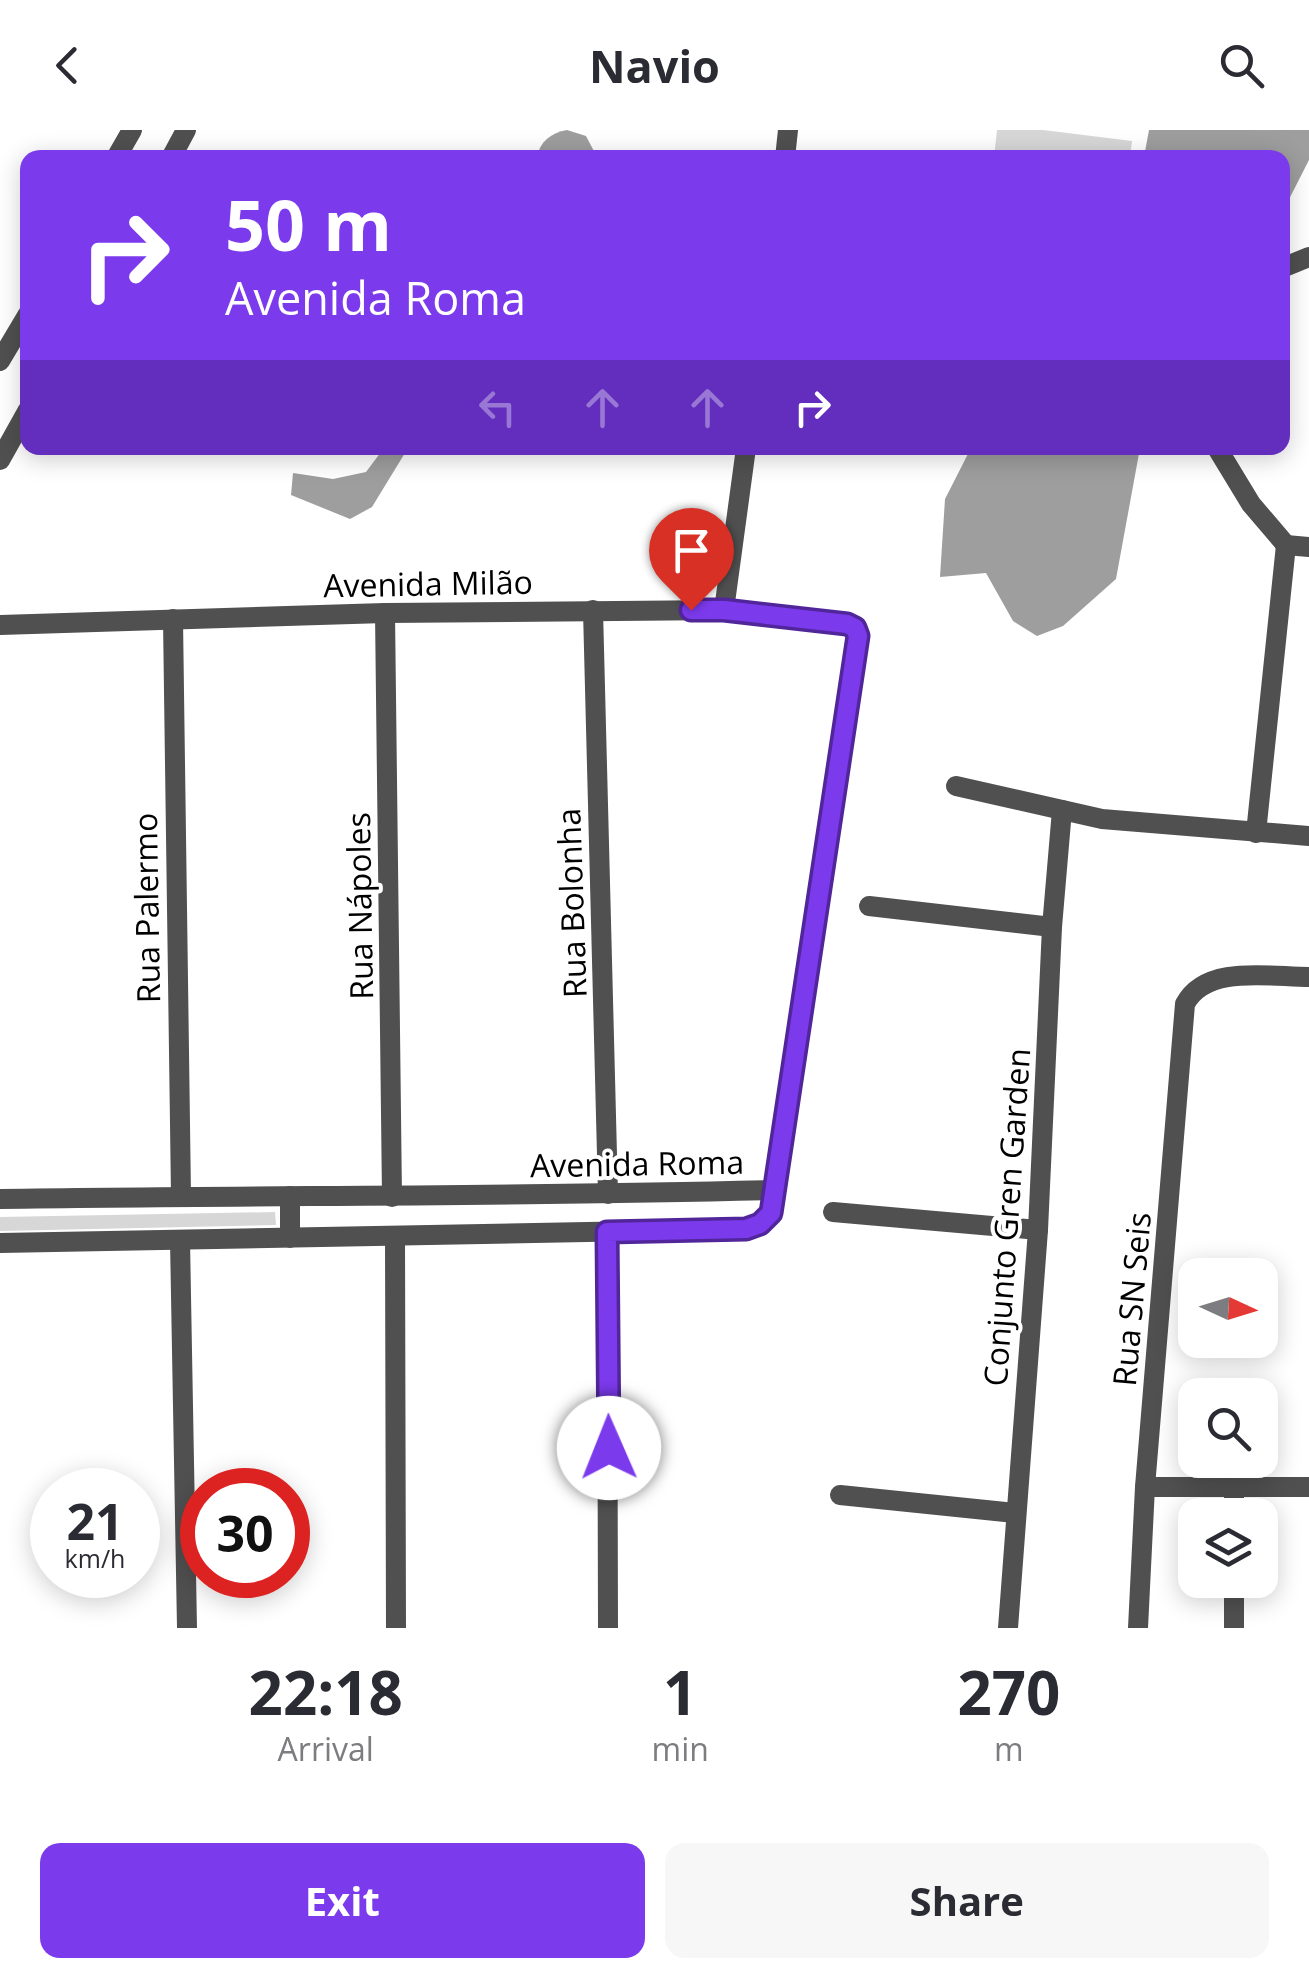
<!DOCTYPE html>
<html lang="en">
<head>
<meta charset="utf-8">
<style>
	:root { --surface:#fff; --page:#f7f7f7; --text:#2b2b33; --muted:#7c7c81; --accent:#7c3aed }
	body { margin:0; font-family:"Open Sans",sans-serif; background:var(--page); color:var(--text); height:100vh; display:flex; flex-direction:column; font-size:38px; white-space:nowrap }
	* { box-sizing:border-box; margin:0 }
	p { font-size:32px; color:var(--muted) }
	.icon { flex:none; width:55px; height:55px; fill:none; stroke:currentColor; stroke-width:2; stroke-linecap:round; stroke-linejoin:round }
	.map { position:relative; height:1498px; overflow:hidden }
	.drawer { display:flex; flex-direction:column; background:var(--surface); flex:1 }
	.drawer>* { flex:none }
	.top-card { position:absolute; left:20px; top:20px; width:1270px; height:305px; border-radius:20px; box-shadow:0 5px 25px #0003; background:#7c3aed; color:#fff; overflow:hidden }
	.needle { width:65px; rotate:94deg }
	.fabs { position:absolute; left:1178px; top:1128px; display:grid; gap:20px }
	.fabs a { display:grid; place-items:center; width:100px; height:100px; border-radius:20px; background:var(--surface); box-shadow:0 5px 25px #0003; font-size:50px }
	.speed { position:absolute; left:30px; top:1338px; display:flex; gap:20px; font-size:50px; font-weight:700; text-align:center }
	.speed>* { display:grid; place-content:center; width:130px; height:130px; border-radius:50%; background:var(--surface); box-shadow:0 5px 25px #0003; line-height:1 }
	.speed small { font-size:25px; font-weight:400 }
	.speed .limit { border:15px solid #d22; background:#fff; color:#111 }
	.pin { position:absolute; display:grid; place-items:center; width:85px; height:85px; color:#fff; margin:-102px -42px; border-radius:50% 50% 50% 0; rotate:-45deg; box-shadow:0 0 10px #0007 }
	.pin .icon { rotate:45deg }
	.me { position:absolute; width:110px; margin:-55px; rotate:359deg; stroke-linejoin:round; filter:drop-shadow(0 0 8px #0008) }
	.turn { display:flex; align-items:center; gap:35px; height:210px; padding:0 40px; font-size:45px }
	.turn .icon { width:130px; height:130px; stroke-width:2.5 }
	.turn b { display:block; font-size:70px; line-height:85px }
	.lanes { display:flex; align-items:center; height:95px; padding:0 40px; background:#0003; justify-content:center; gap:50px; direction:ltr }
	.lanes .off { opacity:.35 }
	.eta { display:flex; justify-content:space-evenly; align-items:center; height:170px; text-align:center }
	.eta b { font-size:60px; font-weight:700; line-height:70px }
	.action { display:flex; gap:20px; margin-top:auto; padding:20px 40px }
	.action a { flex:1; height:115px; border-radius:20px; background:var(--accent); color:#fff; font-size:40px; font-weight:700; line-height:115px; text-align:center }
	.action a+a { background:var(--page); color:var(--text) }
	header { display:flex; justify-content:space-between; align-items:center; height:130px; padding:0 40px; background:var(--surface); font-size:45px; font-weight:700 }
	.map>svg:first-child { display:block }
</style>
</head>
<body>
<header><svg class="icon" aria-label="back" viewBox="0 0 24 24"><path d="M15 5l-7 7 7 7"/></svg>Navio<svg class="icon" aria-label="search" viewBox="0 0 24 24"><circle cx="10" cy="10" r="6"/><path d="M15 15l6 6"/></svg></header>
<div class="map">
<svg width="1309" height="1498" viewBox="0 0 1309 1498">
	<rect width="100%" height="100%" fill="#fff"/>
	<!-- green -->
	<g fill="#d7d7d7">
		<polygon points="997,0 1043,0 1132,11 1130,27 994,27"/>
		<polygon points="275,1082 276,1095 0,1101 0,1087"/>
	</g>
	<!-- water -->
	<g fill="#9e9e9e">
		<path d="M567 0 586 6 597 27H537C540 11 551 3 567 0Z"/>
		<polygon points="1149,0 1309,0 1309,30 1283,81 1282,28 1144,27"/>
		<polygon points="384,318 408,318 372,377 350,389 291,365 293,343 333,349 366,342"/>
		<polygon points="971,318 1140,318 1116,449 1063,496 1037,506 1013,491 986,443 940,447 945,369"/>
	</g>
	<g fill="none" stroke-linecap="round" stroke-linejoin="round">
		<!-- minor -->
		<g stroke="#505050" stroke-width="20">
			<polyline points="116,28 132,0"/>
			<polyline points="171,28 186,0"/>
			<polyline points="785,28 788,0"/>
			<polyline points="1282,138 1309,127"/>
			<polyline points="0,231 28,184"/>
			<polyline points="1217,318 1251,374 1286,415"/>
			<polyline points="0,330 28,280"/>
			<polyline points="1286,415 1309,417"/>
			<polyline points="593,480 608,1064"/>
			<polyline points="724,480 746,318"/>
			<polyline points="385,483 392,1067"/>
			<polyline points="173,489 181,1066"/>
			<polyline points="0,495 385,483 724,480 847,493 855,498 858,506 771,1083 760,1095 746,1099 0,1113"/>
			<polyline points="956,656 1102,689 1309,706"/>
			<polyline points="1256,703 1286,415"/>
			<polyline points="869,776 1052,797"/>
			<path d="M0 1069C258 1065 516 1067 774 1060"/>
			<polyline points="833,1082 1038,1100"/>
			<polyline points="607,1101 608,1498"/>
			<polyline points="395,1106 396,1498"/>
			<polyline points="290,1108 290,1066"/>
			<polyline points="180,1110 187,1498"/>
			<polyline points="1145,1357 1309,1357"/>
			<polyline points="840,1365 1015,1383"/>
			<polyline points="1234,1385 1234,1357"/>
			<polyline points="1008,1498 1038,1100 1052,797 1062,680"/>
			<path d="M1138 1498 1145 1357 1185 874C1206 834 1270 847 1309 847"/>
			<polyline points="1234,1498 1234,1450"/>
		</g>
	</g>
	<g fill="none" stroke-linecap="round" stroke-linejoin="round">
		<defs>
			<polyline id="route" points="609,1318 607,1102 746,1099 760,1094 771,1083 858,506 855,498 847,494 724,480 691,480"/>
		</defs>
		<!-- route casing -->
		<use href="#route" stroke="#51269a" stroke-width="25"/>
		<!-- route -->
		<use href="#route" stroke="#7c3aed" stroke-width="18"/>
	</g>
	<g text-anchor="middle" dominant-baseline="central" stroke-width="8" stroke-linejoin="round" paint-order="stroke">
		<!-- street labels -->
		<g font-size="32" fill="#000" stroke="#fff">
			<text transform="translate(428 453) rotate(-1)">Avenida Milão</text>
			<text transform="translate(571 773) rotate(-92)">Rua Bolonha</text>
			<text transform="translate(359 776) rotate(-91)">Rua Nápoles</text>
			<text transform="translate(146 778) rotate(-91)">Rua Palermo</text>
			<text transform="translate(637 1033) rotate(-1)">Avenida Roma</text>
			<text transform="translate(1006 1087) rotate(-86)">Conjunto Gren Garden</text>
			<text transform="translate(1131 1169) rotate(-85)">Rua SN Seis</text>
		</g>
	</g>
</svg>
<div class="fabs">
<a><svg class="needle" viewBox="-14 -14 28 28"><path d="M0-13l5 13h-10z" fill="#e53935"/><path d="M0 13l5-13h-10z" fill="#7c7c81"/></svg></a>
<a><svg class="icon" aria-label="search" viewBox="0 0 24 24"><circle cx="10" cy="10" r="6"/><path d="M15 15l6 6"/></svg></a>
<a><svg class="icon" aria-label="layers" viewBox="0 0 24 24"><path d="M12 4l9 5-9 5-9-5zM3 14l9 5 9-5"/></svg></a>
</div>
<div class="speed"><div>21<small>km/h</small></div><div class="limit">30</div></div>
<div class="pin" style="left:691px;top:480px;background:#d93025"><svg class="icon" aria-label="arrive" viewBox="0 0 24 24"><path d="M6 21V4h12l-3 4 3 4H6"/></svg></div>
<svg class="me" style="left:609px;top:1318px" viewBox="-20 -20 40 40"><circle r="19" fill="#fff"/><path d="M0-13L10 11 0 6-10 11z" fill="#7c3aed"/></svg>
<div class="top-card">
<div class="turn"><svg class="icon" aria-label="right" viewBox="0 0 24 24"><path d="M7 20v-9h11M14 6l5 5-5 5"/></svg><div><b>50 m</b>Avenida Roma</div></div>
<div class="lanes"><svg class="icon off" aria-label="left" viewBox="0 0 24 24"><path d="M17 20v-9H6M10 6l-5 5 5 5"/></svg><svg class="icon off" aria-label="ahead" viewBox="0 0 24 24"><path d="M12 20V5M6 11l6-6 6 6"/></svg><svg class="icon off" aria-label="ahead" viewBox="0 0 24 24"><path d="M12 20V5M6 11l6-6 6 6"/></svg><svg class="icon" aria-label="right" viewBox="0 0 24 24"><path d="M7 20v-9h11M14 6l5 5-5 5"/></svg></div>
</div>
</div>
<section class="drawer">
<div class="eta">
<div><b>22:18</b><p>Arrival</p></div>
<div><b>1</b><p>min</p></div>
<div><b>270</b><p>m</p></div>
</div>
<div class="action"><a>Exit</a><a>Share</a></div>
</section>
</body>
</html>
